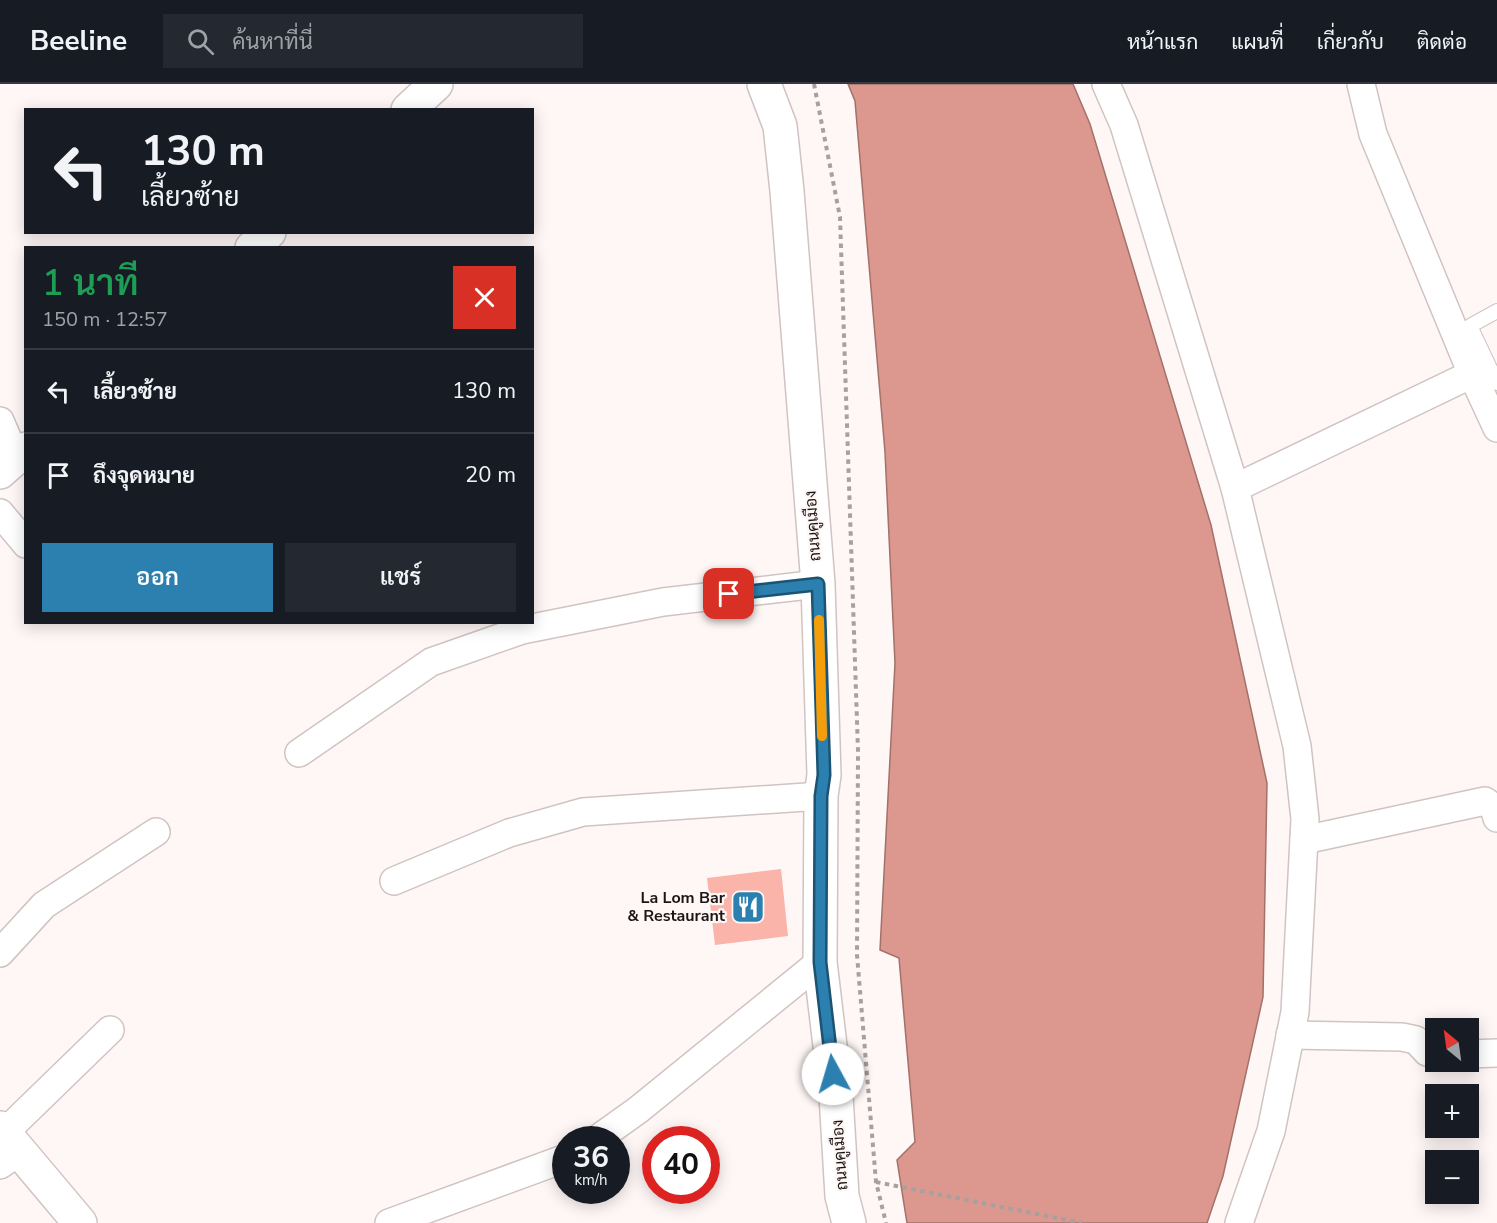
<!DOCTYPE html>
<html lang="th">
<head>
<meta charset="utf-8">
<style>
	:root { --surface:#171b24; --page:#242831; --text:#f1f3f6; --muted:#9ea1a6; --line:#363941; --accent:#2b80b0 }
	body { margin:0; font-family:"Nunito Sans",Sarabun,sans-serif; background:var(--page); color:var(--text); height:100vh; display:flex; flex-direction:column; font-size:22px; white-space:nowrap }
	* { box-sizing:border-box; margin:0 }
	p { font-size:20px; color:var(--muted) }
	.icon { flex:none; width:33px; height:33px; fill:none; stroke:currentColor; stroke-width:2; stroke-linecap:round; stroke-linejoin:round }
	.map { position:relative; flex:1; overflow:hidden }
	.details { position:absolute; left:24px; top:162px; width:510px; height:378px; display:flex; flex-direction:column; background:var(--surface); border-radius:0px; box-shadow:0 3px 15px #0003 }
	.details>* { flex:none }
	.banner { position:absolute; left:24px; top:24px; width:510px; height:126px; border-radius:0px; box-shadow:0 3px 15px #0003; background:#171b24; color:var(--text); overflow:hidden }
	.needle { width:39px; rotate:331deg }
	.controls { position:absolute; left:1425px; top:934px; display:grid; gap:12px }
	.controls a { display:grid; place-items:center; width:54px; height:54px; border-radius:0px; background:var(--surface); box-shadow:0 3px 15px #0003; font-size:30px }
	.speed { position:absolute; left:552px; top:1042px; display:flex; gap:12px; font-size:30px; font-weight:700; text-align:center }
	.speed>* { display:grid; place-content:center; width:78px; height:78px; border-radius:50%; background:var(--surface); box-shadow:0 3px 15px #0003; line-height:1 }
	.speed small { font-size:15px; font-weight:400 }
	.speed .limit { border:9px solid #d22; background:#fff; color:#111 }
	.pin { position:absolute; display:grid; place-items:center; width:51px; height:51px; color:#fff; margin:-26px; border-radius:12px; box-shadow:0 3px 9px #0006 }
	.me { position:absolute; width:66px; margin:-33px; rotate:354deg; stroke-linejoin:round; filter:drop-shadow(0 0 4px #0008) }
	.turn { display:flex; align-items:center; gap:21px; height:126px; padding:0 18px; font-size:27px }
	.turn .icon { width:78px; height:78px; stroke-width:2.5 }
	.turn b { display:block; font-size:42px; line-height:51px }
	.round { display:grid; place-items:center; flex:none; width:63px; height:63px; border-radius:0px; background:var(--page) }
	.headline { display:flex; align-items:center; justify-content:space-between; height:102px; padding:0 18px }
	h1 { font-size:36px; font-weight:600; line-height:45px; color:#1e9e55 }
	.cta { display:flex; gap:12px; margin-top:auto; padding:12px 18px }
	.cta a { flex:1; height:69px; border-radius:0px; background:var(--accent); color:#fff; font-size:24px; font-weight:600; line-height:69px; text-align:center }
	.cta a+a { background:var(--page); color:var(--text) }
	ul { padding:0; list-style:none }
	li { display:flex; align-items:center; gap:18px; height:84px; padding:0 18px; border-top:2px solid var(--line) }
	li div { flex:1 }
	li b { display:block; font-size:22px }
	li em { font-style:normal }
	header { display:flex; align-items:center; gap:36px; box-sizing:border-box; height:84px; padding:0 30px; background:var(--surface); border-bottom:2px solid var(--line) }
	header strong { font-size:28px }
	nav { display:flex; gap:33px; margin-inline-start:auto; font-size:21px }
	.search { width:420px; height:54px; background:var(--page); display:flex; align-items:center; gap:15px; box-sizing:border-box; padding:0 21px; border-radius:0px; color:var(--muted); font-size:22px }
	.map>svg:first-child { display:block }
</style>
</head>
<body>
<header>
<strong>Beeline</strong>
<div class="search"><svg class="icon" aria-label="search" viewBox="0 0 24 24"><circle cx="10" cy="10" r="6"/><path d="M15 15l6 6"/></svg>ค้นหาที่นี่</div>
<nav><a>หน้าแรก</a><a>แผนที่</a><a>เกี่ยวกับ</a><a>ติดต่อ</a></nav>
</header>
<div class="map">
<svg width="1497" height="1139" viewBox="0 0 1497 1139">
	<rect width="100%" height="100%" fill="#fff7f6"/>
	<!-- water -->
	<polygon fill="#dc988f" stroke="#a2716a" stroke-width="1.5" points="848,0 1073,0 1090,40 1211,441 1267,699 1263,913 1223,1092 1207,1139 907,1139 897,1076 915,1058 899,874 880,866 895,579 885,368 855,17"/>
	<!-- building -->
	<polygon fill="#fab4aa" points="781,785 788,852 715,861 707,794"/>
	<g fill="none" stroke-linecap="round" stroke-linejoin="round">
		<defs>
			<polyline id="service" points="1497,227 1470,242 1497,299"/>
			<g id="minor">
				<polyline points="1106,0 1124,41 1235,404 1297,662 1305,735 1295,928 1271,1047 1239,1139"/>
				<polyline points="1361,0 1373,50 1472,290 1497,344"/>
				<polyline points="0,337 16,374"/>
				<polyline points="1235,404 1472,290"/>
				<polyline points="0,429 26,460"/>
				<polyline points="299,669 431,578 522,546 663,518 818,500"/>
				<polyline points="1304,756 1485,717 1494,724 1497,734"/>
				<polyline points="394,797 509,749 583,728 821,712"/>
				<polyline points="0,869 44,821 156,748"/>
				<polyline points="1290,951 1402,953 1416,956 1427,968 1436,969"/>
				<polyline points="1468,970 1497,969"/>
				<polyline points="4,1049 110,946"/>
				<polyline points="596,1056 638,1026 820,878"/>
				<polyline points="0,1081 20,1067"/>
				<polyline points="389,1139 566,1074"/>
			</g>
			<g id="tertiary">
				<polyline points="764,0 780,42 787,107 818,500 824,691 821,712 820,878 836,1012 842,1112 849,1139"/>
				<polyline points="0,1044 80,1139"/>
			</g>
			<g id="secondary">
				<polyline points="408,26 436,0"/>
				<polyline points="252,164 269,148"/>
				<polyline points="0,388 26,365"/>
			</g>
		</defs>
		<!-- service casing -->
		<use href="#service" stroke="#d0c4c2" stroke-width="16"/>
		<!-- minor casing -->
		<use href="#minor" stroke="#d0c4c2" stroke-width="30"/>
		<!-- tertiary casing -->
		<use href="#tertiary" stroke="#d0c4c2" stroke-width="36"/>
		<!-- secondary casing -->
		<use href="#secondary" stroke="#d0c4c2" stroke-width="36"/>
		<!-- path -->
		<g stroke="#a7a09f" stroke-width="4" stroke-dasharray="4.5 4.5" stroke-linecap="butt">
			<polyline points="814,0 840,133 858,667 857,871 876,1098 886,1139"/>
			<polyline points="876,1098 1082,1139"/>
		</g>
		<!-- service -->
		<use href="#service" stroke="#fff" stroke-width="14"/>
		<!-- minor -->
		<use href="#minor" stroke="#fff" stroke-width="27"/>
		<!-- tertiary -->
		<use href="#tertiary" stroke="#fff" stroke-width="33"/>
		<!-- secondary -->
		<use href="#secondary" stroke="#fff" stroke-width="33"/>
	</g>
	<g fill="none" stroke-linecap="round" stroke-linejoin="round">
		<defs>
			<polyline id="route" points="729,510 818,500 824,691 821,712 820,878 833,990"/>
		</defs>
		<!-- route casing -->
		<use href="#route" stroke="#1c5372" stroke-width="15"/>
		<!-- route -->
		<use href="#route" stroke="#2b80b0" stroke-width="10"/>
		<!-- slow -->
		<polyline stroke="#f59e0b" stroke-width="10" points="819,536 822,652"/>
	</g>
	<!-- icons -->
	<defs>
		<symbol id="restaurant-square" viewBox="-11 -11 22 22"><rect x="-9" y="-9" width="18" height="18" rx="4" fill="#2b80b0" stroke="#fff7f6"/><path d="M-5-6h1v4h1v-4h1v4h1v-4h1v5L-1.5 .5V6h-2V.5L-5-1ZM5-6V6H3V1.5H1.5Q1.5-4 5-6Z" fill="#fff"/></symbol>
	</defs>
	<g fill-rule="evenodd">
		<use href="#restaurant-square" x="729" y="804" width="38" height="38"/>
	</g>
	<g text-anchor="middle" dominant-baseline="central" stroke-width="4.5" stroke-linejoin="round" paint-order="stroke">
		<!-- street labels -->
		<g font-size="16" fill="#1b1615" stroke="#fff7f6">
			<text transform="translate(813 442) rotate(-94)">ถนนคูเมือง</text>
			<text transform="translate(840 1071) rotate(-94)">ถนนคูเมือง</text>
		</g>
		<!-- poi labels -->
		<g font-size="16" font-weight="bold" fill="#1b1615" stroke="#fff7f6" text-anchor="end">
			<text x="725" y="814">La Lom Bar<tspan x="725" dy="18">&amp; Restaurant</tspan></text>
		</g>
	</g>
</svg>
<div class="controls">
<a><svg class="needle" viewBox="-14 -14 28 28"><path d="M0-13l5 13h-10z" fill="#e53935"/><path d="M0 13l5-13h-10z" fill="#9ea1a6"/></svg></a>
<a>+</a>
<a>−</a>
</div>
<div class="speed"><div>36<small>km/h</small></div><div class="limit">40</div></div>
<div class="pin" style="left:729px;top:510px;background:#d93025"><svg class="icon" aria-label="arrive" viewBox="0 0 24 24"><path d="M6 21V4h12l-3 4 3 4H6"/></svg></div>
<svg class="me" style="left:833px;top:990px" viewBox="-20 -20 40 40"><circle r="19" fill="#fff"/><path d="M0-13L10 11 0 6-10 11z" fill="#2b80b0"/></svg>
<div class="banner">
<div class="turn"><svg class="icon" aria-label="left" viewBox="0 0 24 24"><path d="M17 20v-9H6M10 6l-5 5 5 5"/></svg><div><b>130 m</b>เลี้ยวซ้าย</div></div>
</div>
<section class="details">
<div class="headline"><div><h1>1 นาที</h1><p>150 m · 12:57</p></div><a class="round" style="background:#d93025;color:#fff"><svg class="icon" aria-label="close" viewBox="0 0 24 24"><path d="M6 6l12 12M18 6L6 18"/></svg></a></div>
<ul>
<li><svg class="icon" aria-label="left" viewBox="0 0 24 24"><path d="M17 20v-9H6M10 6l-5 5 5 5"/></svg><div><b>เลี้ยวซ้าย</b></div><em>130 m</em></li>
<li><svg class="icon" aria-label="arrive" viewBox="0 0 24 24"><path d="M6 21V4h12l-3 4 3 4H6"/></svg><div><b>ถึงจุดหมาย</b></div><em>20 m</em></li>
</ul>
<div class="cta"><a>ออก</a><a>แชร์</a></div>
</section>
</div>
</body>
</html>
